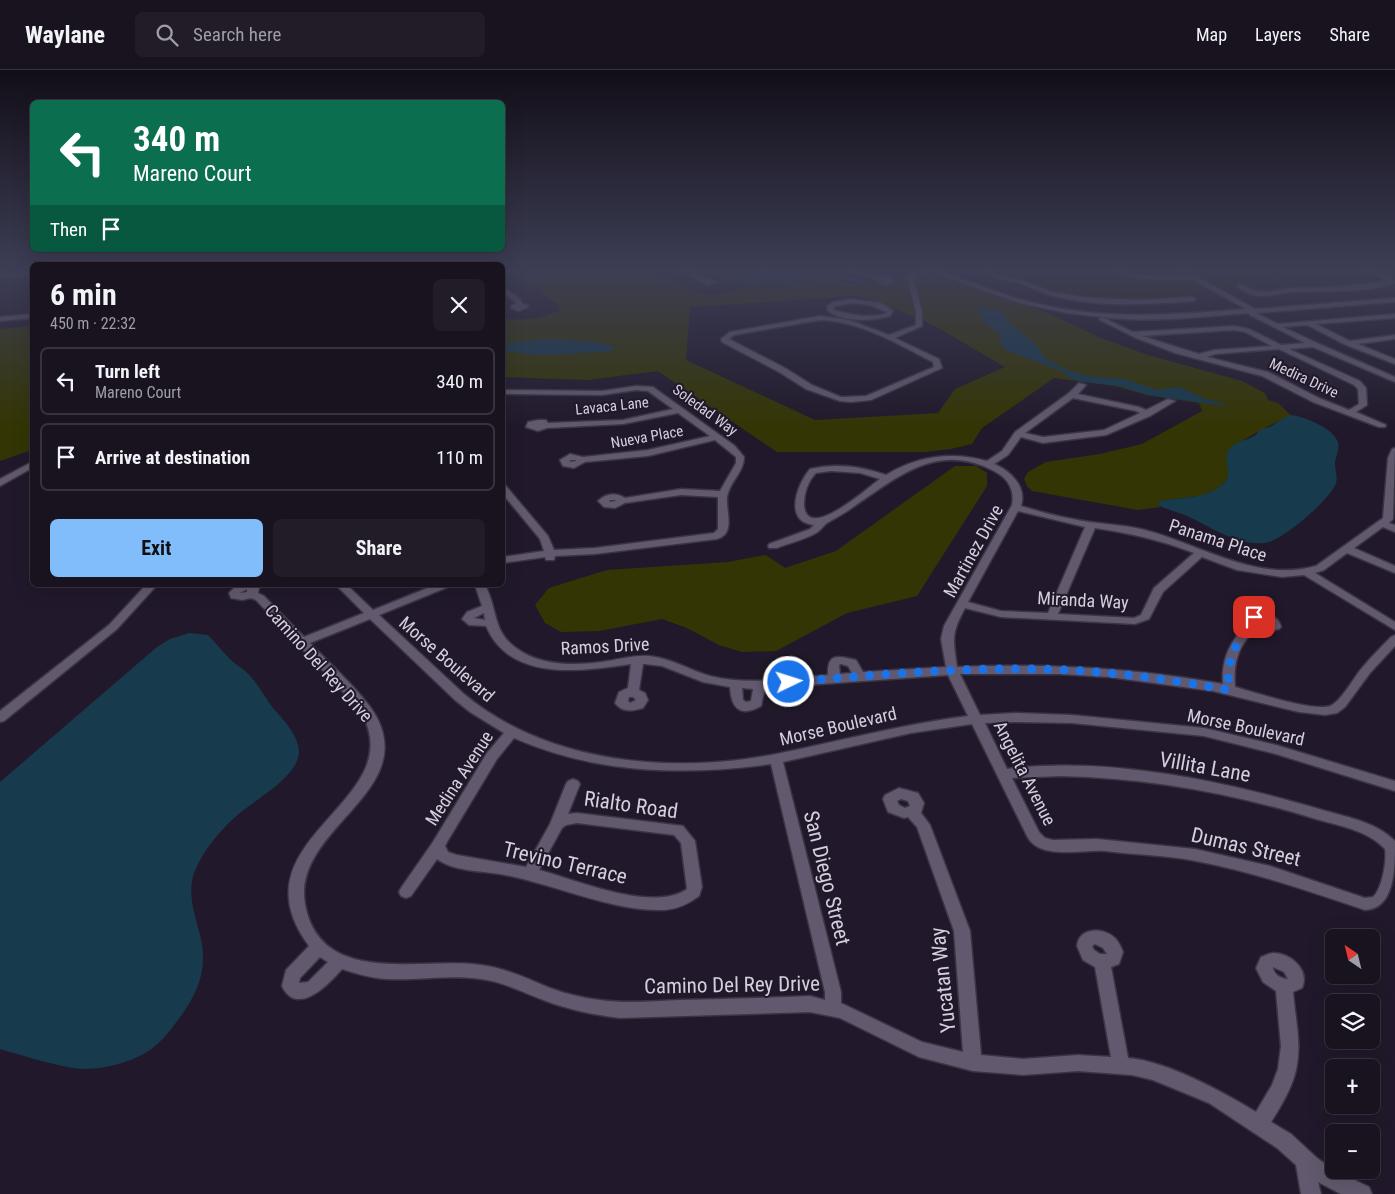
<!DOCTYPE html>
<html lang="en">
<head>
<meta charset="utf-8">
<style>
	:root { --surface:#191320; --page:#221c29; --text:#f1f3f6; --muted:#9f9ea5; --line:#37323e; --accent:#80bdfa }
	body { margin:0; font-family:"Roboto Condensed",sans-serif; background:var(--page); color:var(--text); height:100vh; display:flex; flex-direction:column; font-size:19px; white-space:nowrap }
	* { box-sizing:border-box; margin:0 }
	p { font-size:16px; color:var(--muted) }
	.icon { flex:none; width:28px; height:28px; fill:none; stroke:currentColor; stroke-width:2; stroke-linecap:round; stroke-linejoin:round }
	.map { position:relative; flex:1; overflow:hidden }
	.drawer { position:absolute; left:30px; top:192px; width:475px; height:325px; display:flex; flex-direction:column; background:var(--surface); border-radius:8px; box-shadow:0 5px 20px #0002,0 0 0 1px var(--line) }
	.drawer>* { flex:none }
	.hud { position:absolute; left:30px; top:30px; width:475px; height:152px; border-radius:8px; box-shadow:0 5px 20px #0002,0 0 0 1px var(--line); background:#0b6e4f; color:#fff; overflow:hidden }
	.needle { width:32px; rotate:325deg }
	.fabs { position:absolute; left:1325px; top:859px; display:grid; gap:10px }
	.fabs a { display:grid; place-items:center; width:55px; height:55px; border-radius:8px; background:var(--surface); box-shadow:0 5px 20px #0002,0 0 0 1px var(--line); font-size:25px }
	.pin { position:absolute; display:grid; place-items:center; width:42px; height:42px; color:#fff; margin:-21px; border-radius:10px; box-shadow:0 2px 8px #0006 }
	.me { position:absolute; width:55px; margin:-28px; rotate:86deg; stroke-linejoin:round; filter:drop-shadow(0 0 4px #0008) }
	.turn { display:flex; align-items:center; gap:18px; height:105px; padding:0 20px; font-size:22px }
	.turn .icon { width:65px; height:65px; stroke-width:2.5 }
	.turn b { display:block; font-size:35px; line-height:42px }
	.then { display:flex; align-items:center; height:48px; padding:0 20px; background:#0003; gap:10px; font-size:19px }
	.round { display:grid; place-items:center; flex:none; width:52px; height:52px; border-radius:8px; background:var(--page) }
	.overview { display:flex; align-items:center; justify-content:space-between; height:85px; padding:0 20px }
	h1 { font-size:30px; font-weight:700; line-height:38px }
	.button { display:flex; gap:10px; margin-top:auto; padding:10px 20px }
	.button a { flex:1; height:58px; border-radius:8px; background:var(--accent); color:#111; font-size:20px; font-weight:700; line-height:58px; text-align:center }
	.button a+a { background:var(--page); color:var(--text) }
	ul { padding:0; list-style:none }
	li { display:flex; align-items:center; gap:15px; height:68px; margin:0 10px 8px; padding:0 10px; border:2px solid var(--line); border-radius:8px }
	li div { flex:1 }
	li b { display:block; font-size:19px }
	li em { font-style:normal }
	header { display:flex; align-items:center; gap:30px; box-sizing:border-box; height:70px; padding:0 25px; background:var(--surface); border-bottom:1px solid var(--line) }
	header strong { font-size:24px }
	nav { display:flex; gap:28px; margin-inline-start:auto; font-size:18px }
	.search { width:350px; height:45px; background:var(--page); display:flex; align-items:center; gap:12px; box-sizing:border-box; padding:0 18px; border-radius:8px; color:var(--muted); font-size:19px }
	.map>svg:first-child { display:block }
</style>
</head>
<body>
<header>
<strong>Waylane</strong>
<div class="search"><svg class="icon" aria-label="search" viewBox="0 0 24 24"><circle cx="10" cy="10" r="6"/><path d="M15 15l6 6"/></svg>Search here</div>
<nav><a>Map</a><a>Layers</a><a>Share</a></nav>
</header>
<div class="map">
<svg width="1395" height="1124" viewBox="0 0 1395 1124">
	<rect width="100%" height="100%" fill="#21192b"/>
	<!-- commercial -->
	<polygon fill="#2a2413" points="1007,200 1342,200 1346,207 1315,206 1314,212 1253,208 1252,215 1242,217 1198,222 1192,224 1190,228 1149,233 1056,225 1025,214 1006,209"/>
	<!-- green -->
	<g fill="#343504" fill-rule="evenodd">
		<path d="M506 200H652L701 224H722L750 216 785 217 822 208 835 209 863 216 873 213 886 215 894 214 904 206 890 200H926L1048 243 1101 268 1148 285 1242 311 1265 323 1268 330 1278 333 1292 346C1286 346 1232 375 1229 380 1223 390 1234 403 1224 413 1209 429 1181 427 1161 431L1158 435 1161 437 1138 440 1032 421 1027 416 1024 409 1028 402 1046 392 1100 384 1142 374 1202 341 1199 333 1147 325 1115 316 1054 308 982 358 972 374 951 379 925 382H777L658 301 587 310 503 307 502 249C523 250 541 250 560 240L558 235 530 214ZM857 226 871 229 935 256 1005 297 955 319 938 343 815 350 686 290 690 237Z"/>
		<polygon points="32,256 32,380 0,391 0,259"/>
		<polygon points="955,396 976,396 987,403 987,416 917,526 847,543 776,581 742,582 719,575 687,558 662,549 599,561 561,562 545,553 535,535 549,518 607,500 728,492 766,485 785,498 836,481"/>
	</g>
	<!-- water -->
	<g fill="#183a4d">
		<path d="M699 200C755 200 818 193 871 213L864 216 846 210 823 208 786 216 768 214 743 217Z"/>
		<polygon points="977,235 1002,242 1008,252 1034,273 1046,289 1067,300 1088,306 1125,309 1157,320 1179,317 1206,329 1222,333 1225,336 1147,325 1123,317 1079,311 1068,307 1067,305 1061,301 1004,279 1000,271 999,263 982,251 981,241"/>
		<path d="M543 269C556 269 609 271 616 278 609 283 601 282 593 282 560 285 535 287 503 280V274Z"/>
		<path d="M1290 345C1304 346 1333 358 1338 372 1340 380 1335 387 1335 394 1335 400 1338 407 1336 413 1331 429 1282 471 1265 473 1237 476 1211 457 1187 446 1177 442 1168 440 1158 435V433L1161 431C1181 427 1207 429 1223 414 1234 404 1223 392 1228 381 1233 371 1246 371 1254 366 1260 362 1255 364 1260 360 1262 358 1267 358 1270 357 1277 353 1282 348 1290 345Z"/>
		<path d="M189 563 208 565C215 572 221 580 228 587 235 595 245 599 251 607 259 616 265 628 273 638 282 648 295 662 298 675 307 704 251 731 234 748 218 763 202 782 194 803 184 833 204 861 203 888 203 912 192 931 178 950 170 961 161 972 150 980 131 993 96 1002 73 998 49 994 24 986 0 979V712L157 577 170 569Z"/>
	</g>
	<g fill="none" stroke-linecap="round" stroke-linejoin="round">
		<defs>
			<g id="minor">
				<polygon points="680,200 688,200 718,212 707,215"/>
				<path d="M844 200C860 200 875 207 891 207L895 212 886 215 878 212V210Z"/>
				<path d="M922 200H937C966 210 994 222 1023 230 1096 251 1172 245 1246 239L1193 210 1141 209 1119 204 1117 200 1141 205 1186 206 1177 200H1185L1255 239 1395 228V232L1256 243 1278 254 1395 244V248L1316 254 1350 271 1395 265V269L1358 274 1395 289V294L1346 275 1307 255 1283 257 1317 273 1395 307V312L1313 277 1289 279 1360 311 1366 318 1367 335 1356 342 1386 355 1385 357H1379L1313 332 1262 306 1175 283 1134 267 1100 250 1099 249 1102 247 1067 243 1020 233 930 202 913 207 922 242V256L895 268 939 289 942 298 871 330 851 332 840 331 806 319 779 302 722 272 721 269 730 262 820 246 849 250 889 265 916 255V242L907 207 909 204ZM1249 243 1250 245 1305 273 1281 275 1249 259 1234 256 1133 262 1102 247C1151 253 1200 247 1249 243ZM820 250C861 251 897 274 933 292L934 297 866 326 841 327 812 315 785 298 729 269 734 265ZM1234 260 1245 262 1272 276 1214 280 1199 284 1142 266ZM1279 279 1354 315 1358 319 1359 334 1349 340 1319 328 1268 302 1207 287 1215 284Z"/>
				<path d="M983 200H990L1000 205 1024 211 1052 222 1089 228 1141 230 1193 227 1196 229 1193 231C1145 235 1094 238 1047 224 1039 222 1031 217 1022 214 1009 210 993 210 983 200Z"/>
				<path d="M1365 200C1376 200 1388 203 1395 212 1379 223 1314 221 1292 222 1279 223 1267 228 1254 225 1248 224 1241 219 1237 216L1240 214 1255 221 1268 222 1290 218 1336 217 1388 211Z"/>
				<rect x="0" y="202" width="32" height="4"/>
				<polygon points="502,216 520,229 523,234 528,235 528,237 519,241 511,238 511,236 516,233 502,221"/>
				<path d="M851 229 881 233 893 241 890 246C870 251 846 253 828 241L827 236 833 232ZM851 233 870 235 886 242 885 244C867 248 852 245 834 240L833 237Z"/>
				<polygon points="32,244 32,248 0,251 0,247"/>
				<path d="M1079 313 1086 315 1078 324 1139 337 1146 340 1168 329 1175 331 1150 346 1106 365 1043 373 1021 367 1008 385 994 394C1011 401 1027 417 1021 436 1038 441 1055 446 1073 449 1095 454 1118 454 1141 459 1199 473 1255 513 1316 496L1383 448 1388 388 1392 379 1395 378 1393 449 1389 453 1395 455V462L1383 457 1354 478 1395 496V503L1347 483 1324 500 1315 503 1395 552V560L1304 505 1282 507 1237 500 1202 487 1163 522 1149 549 1135 554 1001 547 965 538C951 564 953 568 957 597 1046 593 1136 598 1223 614 1221 591 1230 568 1250 554L1246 548C1256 539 1278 543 1281 557L1279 559 1266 562 1257 559C1238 573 1233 595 1235 617 1254 622 1313 642 1330 636 1341 632 1354 607 1362 598 1371 587 1381 577 1391 567L1395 565V576L1370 603 1345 637 1337 643 1325 645 1299 642 1213 621 1109 607 1060 604H960L980 645 1015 643 1072 645 1204 658 1276 675 1395 711V721L1276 684 1204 666 1072 653 1015 652 985 653 1007 699C1107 686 1224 711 1319 739 1345 747 1375 751 1395 771 1395 798 1395 839 1365 840 1309 821 1254 802 1196 791 1167 785 1135 785 1105 781 1082 779 1040 791 1027 766L972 654 911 663 783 692 841 922V933L922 972 963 982 954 861 917 757 908 747 904 748 888 742 883 729 885 725 899 718 918 723 924 733 921 743 930 755 970 861 981 985 1023 989 1078 985 1111 987 1095 897 1083 890 1077 876C1079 857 1103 857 1115 868 1119 872 1121 877 1123 882L1119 894 1111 897 1128 988C1167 991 1223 1022 1256 1042L1272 1015 1278 999 1281 976 1276 921 1263 912 1256 898 1261 887C1265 886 1269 883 1273 883 1291 883 1310 900 1302 918L1293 922C1295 948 1302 974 1296 1000 1292 1018 1281 1036 1271 1052L1291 1064 1317 1088 1334 1100 1369 1117 1372 1124H1341L1318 1112 1321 1124H1301L1296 1095 1277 1078 1209 1033 1153 1010 1132 1005 1078 1001 1023 1005 973 1001 919 987 840 948 810 942 620 948C595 945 570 940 546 931 524 923 504 912 481 909 450 904 418 911 387 909 371 908 357 904 342 899 330 913 297 948 282 916L286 900 309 876C228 767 418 732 359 639L256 530 251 528 242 530 231 528 229 523 236 516H258L259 518 258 523 264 526 304 567 364 543 336 515H347L373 540 435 515H449L448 517 379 545 464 624C546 693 669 704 771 685 837 672 902 654 968 646L948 605 765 618 761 636C740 648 731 638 730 617L703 612 662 596 645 594H643L639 620 645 623 648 630 643 638C632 641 623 643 615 633L619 622 628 618 631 594C583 601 510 613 486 556L469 555 462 549 467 542 482 536 475 515H485C498 539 492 561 516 578 542 597 577 596 608 591 621 589 635 585 649 586 671 588 689 600 710 606 749 616 789 608 828 605 827 582 838 586 856 590L863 602 946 597 941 569 944 556 1012 435C1015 420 1008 408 994 401 939 372 900 405 856 435 847 442 837 447 827 453 823 456 820 461 816 463 804 470 789 473 777 478H769L768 476 769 474 810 459 814 455C783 452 797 414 810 399 835 393 861 396 886 405 917 386 951 381 987 391L1002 381 1015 362 1069 323ZM1073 328 1136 341 1140 343 1104 360 1043 367 1025 363ZM831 401 860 403 880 409C867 418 807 473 804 435 804 423 808 411 816 403ZM1018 441 1085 457 1048 543 1001 541 968 532ZM1095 458C1129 463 1161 470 1194 483L1154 518 1141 545 1134 548 1058 544ZM247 519V522L240 523ZM484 543 485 550 474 548ZM370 549 455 630 470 642 504 663 487 683 433 772 401 818 399 822 401 826 406 828 411 826 437 789C453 801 480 801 500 804 552 813 612 842 664 840 678 839 688 834 699 826L702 817 695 771 683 756 577 743 568 744 580 714 578 711 573 709 568 711 566 714 550 754 526 797 457 785 448 782 445 776 447 772 497 689 514 668C596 704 683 706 771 694L825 922V930L810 926C767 928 724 929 681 930 655 931 627 934 600 930 583 928 566 924 550 918 528 909 506 898 481 895 424 886 320 919 305 834 292 759 418 723 376 646 363 623 329 593 310 573ZM1259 550 1265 551 1269 555 1260 553ZM841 594 848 596 852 603 840 604 839 595ZM742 618 753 619 751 631 746 632 743 630ZM629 627H633L636 630 630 633 628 631ZM1061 706C1149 708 1232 723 1316 749 1340 756 1367 760 1385 779 1387 791 1382 819 1373 827L1365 828 1270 796 1195 779 1097 769 1053 770 1045 768 1039 762 1012 708ZM901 729 908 731 910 736 905 738 899 735 897 731ZM577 753 674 765 681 773 687 819C653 843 577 810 539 800L562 758 566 755ZM1095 874 1103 878 1107 884H1100L1094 880 1092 876ZM320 887 328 892 308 912 299 913 300 908ZM1273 897 1284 902 1288 909C1281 909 1273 904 1273 897Z"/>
				<path d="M636 316 653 317 735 376 744 387C744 401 732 410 728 423 723 437 738 463 717 469L595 484 555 486 554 490H546L545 487 502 493V487L544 481 540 469 502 423V414L505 415 548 466 554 480 595 478 714 463 718 459V427L681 425 625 433 615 438 604 437 598 431C606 423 616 422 625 428L681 419 720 421 736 393V387L715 370 648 386 585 392 574 398 563 396 560 390 570 384 583 387 648 380 710 366 678 343 623 354 547 358 538 361 526 357 528 352 538 350H546L548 353 623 350 673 339 648 321 636 320 602 325 502 324V320L602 321ZM571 390H576V391L569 392ZM610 430H615L616 431 609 432Z"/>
				<polygon points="32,392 32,398 0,416 0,409"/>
				<polygon points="146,515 157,515 117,559 4,651 0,652 0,641 109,555"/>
			</g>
		</defs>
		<!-- minor casing -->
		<use href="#minor" stroke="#3b3543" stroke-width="3"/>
		<!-- minor -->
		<use href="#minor" fill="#62596e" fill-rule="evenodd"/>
	</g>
	<!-- sky -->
	<linearGradient id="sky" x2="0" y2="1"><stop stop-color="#120e18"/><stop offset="0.56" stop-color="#3d3e55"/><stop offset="1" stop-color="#3d3e55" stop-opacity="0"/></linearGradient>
	<rect width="1395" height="357" fill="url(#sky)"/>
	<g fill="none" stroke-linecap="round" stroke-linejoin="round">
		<!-- route -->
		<path stroke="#1a73e8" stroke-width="9" stroke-dasharray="0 16.2" d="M789 612C867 606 946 598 1025 599 1094 599 1162 608 1229 620 1226 595 1233 569 1256 555L1252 550 1254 547"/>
	</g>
	<g text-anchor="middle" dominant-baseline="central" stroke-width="4" stroke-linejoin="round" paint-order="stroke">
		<!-- far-street labels -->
		<g font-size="15" fill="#d5cfdc" stroke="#21192b">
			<text transform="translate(1304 308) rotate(25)">Medira Drive</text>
			<text transform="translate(612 336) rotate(-6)">Lavaca Lane</text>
			<text transform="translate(705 340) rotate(36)">Soledad Way</text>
			<text transform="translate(647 367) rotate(-10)">Nueva Place</text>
		</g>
		<!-- street labels -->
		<g font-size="18" fill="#d5cfdc" stroke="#21192b">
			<text transform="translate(1218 470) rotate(18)">Panama Place</text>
			<text transform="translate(973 481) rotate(-61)">Martinez Drive</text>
			<text transform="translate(1083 530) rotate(3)">Miranda Way</text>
			<text transform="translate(605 576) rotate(-3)">Ramos Drive</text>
			<text transform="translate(447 589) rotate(41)">Morse Boulevard</text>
			<text transform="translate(319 593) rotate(48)">Camino Del Rey Drive</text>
			<text transform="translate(838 656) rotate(-13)">Morse Boulevard</text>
			<text transform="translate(1246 657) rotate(12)">Morse Boulevard</text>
			<text transform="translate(1025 703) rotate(63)">Angelita Avenue</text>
			<text transform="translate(459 708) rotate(-57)">Medina Avenue</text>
		</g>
		<!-- near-street labels -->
		<g font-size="21" fill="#d5cfdc" stroke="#21192b">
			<text transform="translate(1205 697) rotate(10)">Villita Lane</text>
			<text transform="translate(631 735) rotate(8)">Rialto Road</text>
			<text transform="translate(1246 777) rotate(13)">Dumas Street</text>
			<text transform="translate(565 793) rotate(13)">Trevino Terrace</text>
			<text transform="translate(827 808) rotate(76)">San Diego Street</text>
			<text transform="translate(943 910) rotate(-96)">Yucatan Way</text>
			<text transform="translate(732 915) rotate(-1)">Camino Del Rey Drive</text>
		</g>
	</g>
</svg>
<div class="fabs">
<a><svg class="needle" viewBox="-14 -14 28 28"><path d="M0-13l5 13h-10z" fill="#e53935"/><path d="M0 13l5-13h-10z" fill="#9f9ea5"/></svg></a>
<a><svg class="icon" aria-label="layers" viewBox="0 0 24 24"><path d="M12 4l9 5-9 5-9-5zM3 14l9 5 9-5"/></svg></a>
<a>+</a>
<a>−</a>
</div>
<div class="pin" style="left:1254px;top:547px;background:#d93025"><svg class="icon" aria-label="arrive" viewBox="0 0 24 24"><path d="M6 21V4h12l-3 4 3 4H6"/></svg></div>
<svg class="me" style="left:789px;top:612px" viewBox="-20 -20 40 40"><circle r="17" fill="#1a73e8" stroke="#fff" stroke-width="3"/><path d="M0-11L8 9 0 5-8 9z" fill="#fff"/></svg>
<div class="hud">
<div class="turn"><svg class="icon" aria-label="left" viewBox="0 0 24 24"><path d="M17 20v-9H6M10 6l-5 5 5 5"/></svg><div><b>340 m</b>Mareno Court</div></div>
<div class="then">Then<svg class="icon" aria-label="arrive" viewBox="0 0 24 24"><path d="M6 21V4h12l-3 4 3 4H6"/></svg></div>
</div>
<section class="drawer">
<div class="overview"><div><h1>6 min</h1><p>450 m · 22:32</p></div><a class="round"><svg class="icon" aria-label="close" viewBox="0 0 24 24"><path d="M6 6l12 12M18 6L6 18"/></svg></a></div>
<ul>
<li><svg class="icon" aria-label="left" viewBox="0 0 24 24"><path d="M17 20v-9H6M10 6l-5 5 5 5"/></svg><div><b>Turn left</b><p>Mareno Court</p></div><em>340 m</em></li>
<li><svg class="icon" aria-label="arrive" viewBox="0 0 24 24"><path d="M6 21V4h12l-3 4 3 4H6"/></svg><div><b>Arrive at destination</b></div><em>110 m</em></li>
</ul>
<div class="button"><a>Exit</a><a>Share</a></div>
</section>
</div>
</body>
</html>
